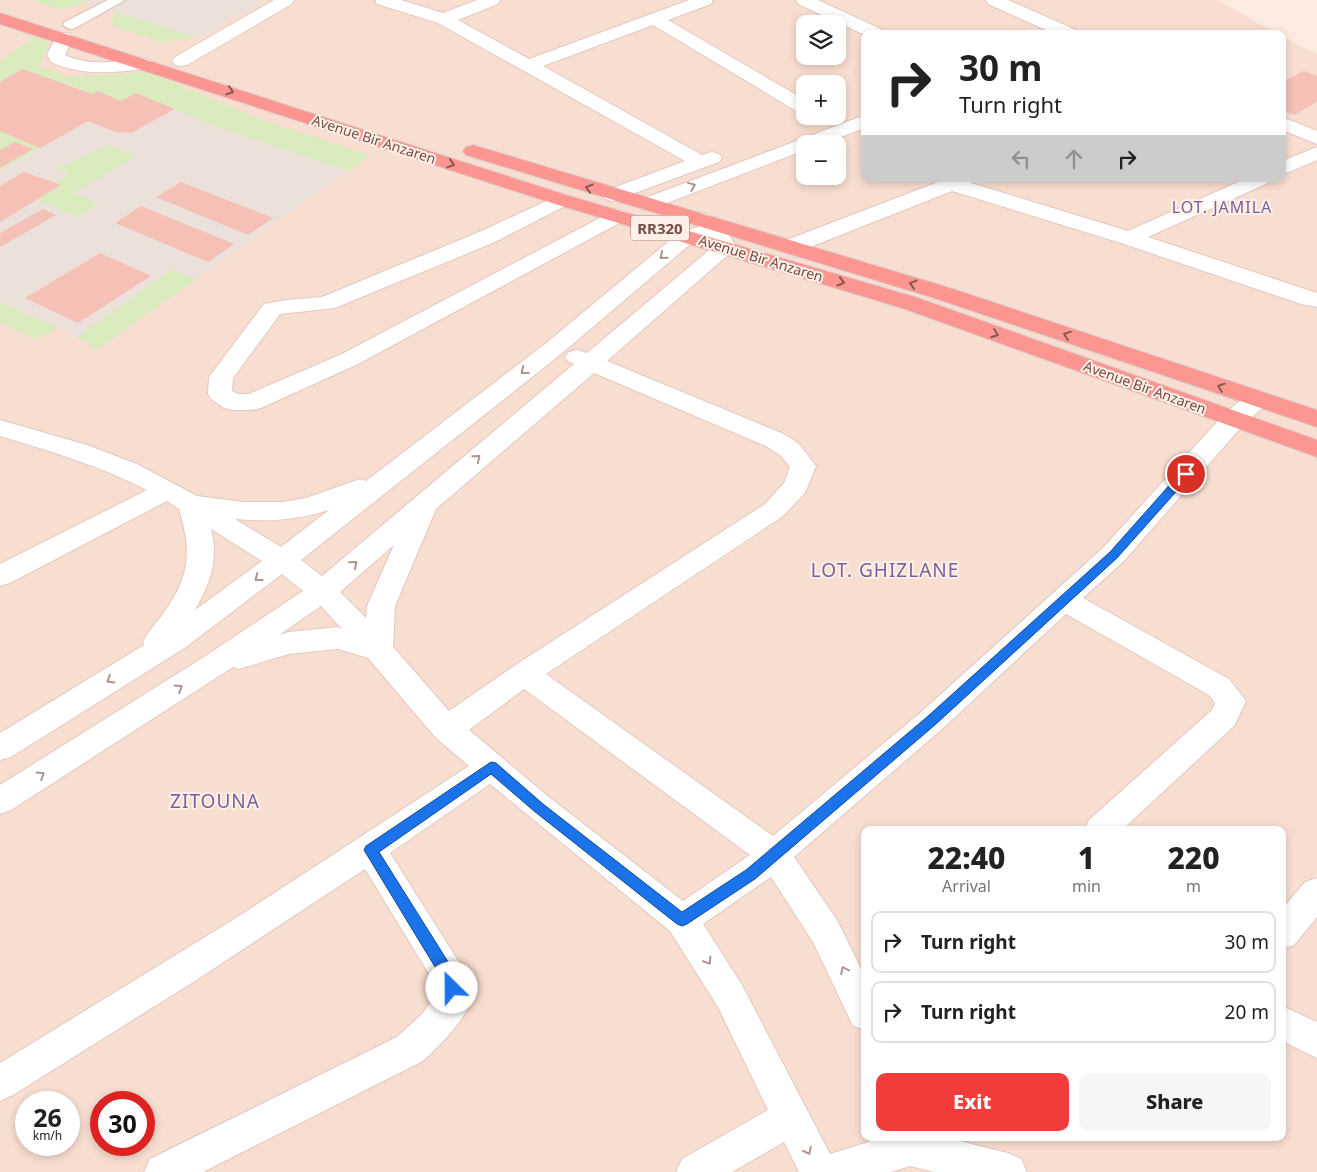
<!DOCTYPE html>
<html lang="en">
<head>
<meta charset="utf-8">
<style>
	:root { --surface:#fff; --page:#f6f6f6; --text:#222; --muted:#767676; --line:#e0e0e0; --accent:#f13c3b }
	body { margin:0; font-family:"Noto Sans",sans-serif; background:var(--page); color:var(--text); height:100vh; display:flex; flex-direction:column; font-size:19px; white-space:nowrap }
	* { box-sizing:border-box; margin:0 }
	p { font-size:16px; color:var(--muted) }
	.icon { flex:none; width:28px; height:28px; fill:none; stroke:currentColor; stroke-width:2; stroke-linecap:round; stroke-linejoin:round }
	.map { position:relative; flex:1; overflow:hidden }
	.sheet { position:absolute; left:861px; top:826px; width:425px; height:315px; display:flex; flex-direction:column; background:var(--surface); border-radius:10px; box-shadow:0 2px 8px #0003 }
	.sheet>* { flex:none }
	.guide { position:absolute; left:861px; top:30px; width:425px; height:152px; border-radius:10px; box-shadow:0 2px 8px #0003; background:#fff; color:var(--text); overflow:hidden }
	.tools { position:absolute; left:796px; top:15px; display:grid; gap:10px }
	.tools a { display:grid; place-items:center; width:50px; height:50px; border-radius:10px; background:var(--surface); box-shadow:0 2px 8px #0003; font-size:25px }
	.speed { position:absolute; left:15px; top:1091px; display:flex; gap:10px; font-size:25px; font-weight:700; text-align:center }
	.speed>* { display:grid; place-content:center; width:65px; height:65px; border-radius:50%; background:var(--surface); box-shadow:0 2px 8px #0003; line-height:1 }
	.speed small { font-size:12px; font-weight:400 }
	.speed .limit { border:8px solid #d22; background:#fff; color:#111 }
	.pin { position:absolute; display:grid; place-items:center; width:42px; height:42px; color:#fff; margin:-21px; border:2px solid #fff; border-radius:50%; box-shadow:0 1px 5px #0007 }
	.me { position:absolute; width:55px; margin:-28px; rotate:337deg; stroke-linejoin:round; filter:drop-shadow(0 0 4px #0008) }
	.turn { display:flex; align-items:center; gap:18px; height:105px; padding:0 15px; font-size:22px }
	.turn .icon { width:65px; height:65px; stroke-width:2.5 }
	.turn b { display:block; font-size:35px; line-height:42px }
	.lanes { display:flex; align-items:center; height:48px; padding:0 15px; background:#0003; justify-content:center; gap:25px; direction:ltr }
	.lanes .off { opacity:.35 }
	.eta { display:flex; justify-content:space-evenly; align-items:center; height:85px; text-align:center }
	.eta b { font-size:30px; font-weight:800; line-height:35px }
	.primary-button { display:flex; gap:10px; margin-top:auto; padding:10px 15px }
	.primary-button a { flex:1; height:58px; border-radius:10px; background:var(--accent); color:#fff; font-size:20px; font-weight:800; line-height:58px; text-align:center }
	.primary-button a+a { background:var(--page); color:var(--text) }
	ul { padding:0; list-style:none }
	li { display:flex; align-items:center; gap:15px; height:62px; margin:0 10px 8px; padding:0 5px; border:2px solid var(--line); border-radius:10px }
	li div { flex:1 }
	li b { display:block; font-size:19px }
	li em { font-style:normal }
	.map>svg:first-child { display:block }
</style>
</head>
<body>
<div class="map">
<svg width="1317" height="1172" viewBox="0 0 1317 1172">
	<rect width="100%" height="100%" fill="#feebdf"/>
	<!-- residential -->
	<path fill="#f8ded0" fill-rule="evenodd" d="M0 0H1218L1277 34H865V179H1282L1283 37 1317 54V1172H0ZM805 24H838V56H805ZM805 84H838V116H805ZM805 144H838V176H805ZM865 830H1282V1138H865ZM26 1102H69V1145H26ZM101 1102H144V1145H101Z"/>
	<!-- industrial -->
	<g fill="#ece0db">
		<polygon points="78,0 263,0 198,38"/>
		<polygon points="0,62 39,67 68,77 99,75 136,93 220,128 348,171 95,351 89,344 58,328 36,339 0,323"/>
	</g>
	<!-- green -->
	<g fill="#daecbd">
		<polygon points="31,0 78,0 89,3 60,9"/>
		<polygon points="115,12 198,38 160,42 113,26 112,21"/>
		<polygon points="38,34 48,39 49,43 39,67 68,77 149,72 259,119 370,155 348,171 220,128 136,93 121,101 97,91 92,94 23,69 0,82 0,62"/>
		<polygon points="0,131 40,148 0,171"/>
		<polygon points="109,145 137,156 73,193 99,204 79,217 37,200 61,186 54,183 69,174 56,169"/>
		<polygon points="172,270 196,279 95,351 89,344 77,337"/>
		<polygon points="0,302 58,328 36,339 0,323"/>
	</g>
	<!-- building -->
	<g fill="#f5c0b5">
		<polygon points="23,69 92,94 97,91 121,101 136,93 175,109 131,133 115,132 88,121 40,148 0,131 0,82"/>
		<polygon points="1304,71 1317,76 1317,102 1294,115 1282,110 1282,82"/>
		<polygon points="15,142 33,149 0,168 0,150"/>
		<polygon points="24,172 61,185 0,222 0,186"/>
		<polygon points="181,182 273,218 248,235 156,197"/>
		<polygon points="141,206 234,244 208,262 115,223"/>
		<polygon points="43,209 56,215 0,247 0,233"/>
		<polygon points="100,253 151,276 78,323 25,298"/>
	</g>
	<g fill="none" stroke-linecap="round" stroke-linejoin="round">
		<defs>
			<polygon id="lane" points="108,0 125,0 75,28 70,29 63,25 65,22"/>
			<g id="street">
				<polygon points="274,0 294,0 292,4 187,65 181,66 175,65 172,61 175,57"/>
				<polygon points="375,0 401,0 443,13 477,0 500,0 498,4 458,20 529,59 689,0 713,0 711,4 668,20 805,100 805,114 798,112 653,25 543,66 702,155 712,152 719,154 722,158 719,162 619,199 612,201 605,199 602,195 605,191 685,161 438,23 377,4"/>
				<polygon points="796,0 818,0 883,30 886,34 865,35 798,4"/>
				<polygon points="986,0 1008,0 1076,30 1079,34 1055,34 988,4"/>
				<path d="M64 33 70 34 73 38 65 55C91 67 117 61 144 59L150 60 153 64 150 68 144 69C111 73 82 76 51 62L47 54 58 34Z"/>
				<polygon points="865,115 865,128 822,144 805,144 805,150 654,208 647,210 640,208 637,204 640,200"/>
				<polygon points="1282,117 1317,131 1317,144 1282,130"/>
				<polygon points="1317,147 1317,160 1282,175 1282,161"/>
				<polygon points="946,179 974,179 971,183 1128,231 1245,179 1271,179 1268,183 1148,237 1317,293 1317,307 1301,304 1121,243 952,191 800,251 792,252 784,251 781,246 784,241"/>
				<polygon points="562,194 569,196 572,200 569,204 495,242 335,308 280,314 233,378 232,391 238,394 249,394 342,354 611,212 618,210 625,212 628,216 625,220 358,364 261,408 252,410 233,410 224,408 211,399 208,394 209,377 264,304 286,300 322,297 479,232"/>
				<path d="M703 213C719 217 728 234 737 247L607 361 784 434 799 444 816 466 805 493 783 516 546 674 773 836 920 713 1103 548 1225 413 1249 394 1258 391 1267 394 1270 399 1267 404 1243 425 1123 562 1083 598 1229 679 1246 701 1235 725 1122 830H1084L1089 820 1212 710 1215 703 1209 695 1066 614 942 729 794 857 837 920 865 977V1030L853 1026 813 942 771 877 703 924 742 985 830 1154 881 1138H947L1008 1153 1021 1159 1027 1172H934L910 1166 891 1172H799L784 1142 732 1172H676L682 1159 768 1110 718 1007 670 931 490 784 390 853 462 967C466 976 471 986 471 997 471 1015 436 1049 423 1061L203 1172H144L150 1159 397 1037 422 1014 436 995 434 982 365 869 198 979 13 1095 0 1101V1063L236 918 469 766 436 738 368 658 338 649 289 654 239 669 233 667 11 810 0 814V785L204 657 303 591 282 574 186 647 11 757 0 760V733L144 645 143 642C148 632 156 623 163 614 190 577 192 552 179 509L167 501 10 583 0 586V564L147 490C100 466 50 451 0 436V420L87 445 137 464 197 496 243 502H282L306 498 360 479 366 481 545 344 680 232 699 227 693 219 696 215ZM709 238 714 246 587 353 577 350 569 352 565 357 569 362 574 364 322 576 301 560 561 354 694 241ZM594 373 766 446 781 456 790 467 784 483 765 504 514 666 449 711 393 647 395 606 436 509ZM329 510 281 547 235 519C268 522 297 520 329 510ZM211 529 262 561 195 610C210 584 219 559 211 529ZM394 545 367 606 366 618 340 592ZM321 606 342 629 338 627 289 632 279 635ZM524 689 750 855 683 901 550 798 469 730Z"/>
				<polygon points="1317,878 1317,917 1294,945 1282,949 1282,909 1305,882"/>
				<polygon points="1282,1006 1317,1022 1317,1058 1282,1041"/>
			</g>
			<g id="highway">
				<polygon points="0,13 569,196 918,298 1317,440 1317,457 902,308 555,204 0,24"/>
				<polygon points="473,145 950,288 1317,410 1317,427 934,298 466,155 463,151 466,147"/>
			</g>
		</defs>
		<!-- lane casing -->
		<use href="#lane" stroke="#e4c7be" stroke-width="3"/>
		<!-- street casing -->
		<use href="#street" stroke="#e4c7be" stroke-width="2"/>
		<!-- highway casing -->
		<use href="#highway" stroke="#d9cdcb" stroke-width="2"/>
		<!-- lane -->
		<use href="#lane" fill="#fff" fill-rule="evenodd"/>
		<!-- street -->
		<use href="#street" fill="#fff" fill-rule="evenodd"/>
		<!-- highway -->
		<use href="#highway" fill="#fd9691" fill-rule="evenodd"/>
	</g>
	<!-- one-way arrows -->
	<defs><path id="oneway-chevron" d="M-2-3.5L2.5 0L-2 3.5" fill="none" stroke-width="1.6" stroke-linecap="round" stroke-linejoin="round" transform="scale(1.25)"/></defs>
	<g stroke="#8a5750">
		<use href="#oneway-chevron" transform="translate(230 91) rotate(18)"/>
		<use href="#oneway-chevron" transform="translate(451 164) rotate(18)"/>
		<use href="#oneway-chevron" transform="translate(589 188) rotate(-163)"/>
		<use href="#oneway-chevron" transform="translate(841 282) rotate(17)"/>
		<use href="#oneway-chevron" transform="translate(913 284) rotate(-163)"/>
		<use href="#oneway-chevron" transform="translate(995 334) rotate(20)"/>
		<use href="#oneway-chevron" transform="translate(1067 335) rotate(-161)"/>
		<use href="#oneway-chevron" transform="translate(1221 387) rotate(-161)"/>
	</g>
	<g stroke="#ad948f">
		<use href="#oneway-chevron" transform="translate(692 186) rotate(-22)"/>
		<use href="#oneway-chevron" transform="translate(663 256) rotate(140)"/>
		<use href="#oneway-chevron" transform="translate(524 371) rotate(142)"/>
		<use href="#oneway-chevron" transform="translate(477 458) rotate(-40)"/>
		<use href="#oneway-chevron" transform="translate(354 564) rotate(-41)"/>
		<use href="#oneway-chevron" transform="translate(258 578) rotate(143)"/>
		<use href="#oneway-chevron" transform="translate(110 680) rotate(149)"/>
		<use href="#oneway-chevron" transform="translate(179 688) rotate(-32)"/>
		<use href="#oneway-chevron" transform="translate(41 775) rotate(-32)"/>
		<use href="#oneway-chevron" transform="translate(708 961) rotate(58)"/>
		<use href="#oneway-chevron" transform="translate(844 970) rotate(-116)"/>
		<use href="#oneway-chevron" transform="translate(808 1151) rotate(63)"/>
	</g>
	<!-- route -->
	<polygon fill="#1a73e8" stroke="#114b97" points="1186,470 1190,471 1191,474 1190,476 1117,558 936,724 755,879 687,924 682,926 677,924 534,811 491,774 379,852 455,973 459,988 457,993 452,995 447,993 443,980 364,850 366,846 491,762 496,763 543,804 682,912 746,870 927,717 1110,552 1182,471"/>
	<g text-anchor="middle" dominant-baseline="central" stroke-width="4" stroke-linejoin="round" paint-order="stroke">
		<!-- far-street labels -->
		<g font-size="14" fill="#764c45" stroke="#fff0e7">
			<text transform="translate(374 139) rotate(18)">Avenue Bir Anzaren</text>
			<text transform="translate(761 258) rotate(17)">Avenue Bir Anzaren</text>
			<text transform="translate(1145 387) rotate(20)">Avenue Bir Anzaren</text>
		</g>
		<!-- shield labels -->
		<rect fill="#fff0e7" stroke="#9f7d76" stroke-width="1" x="631" y="215.5" width="58" height="25" rx="4"/>
		<g font-size="15" font-weight="bold" fill="#764c45">
			<text x="660" y="228">RR320</text>
		</g>
		<!-- far-quarter labels -->
		<g font-size="16" letter-spacing="1" fill="#7a609a" stroke="#fff0e7">
			<text x="1222" y="207">LOT. JAMILA</text>
		</g>
		<!-- quarter labels -->
		<g font-size="19" letter-spacing="1" fill="#7a609a" stroke="#fff0e7">
			<text x="885" y="570">LOT. GHIZLANE</text>
			<text x="215" y="801">ZITOUNA</text>
		</g>
	</g>
</svg>
<div class="tools">
<a><svg class="icon" aria-label="layers" viewBox="0 0 24 24"><path d="M12 4l9 5-9 5-9-5zM3 14l9 5 9-5"/></svg></a>
<a>+</a>
<a>−</a>
</div>
<div class="speed"><div>26<small>km/h</small></div><div class="limit">30</div></div>
<div class="pin" style="left:1186px;top:474px;background:#d93025"><svg class="icon" aria-label="arrive" viewBox="0 0 24 24"><path d="M6 21V4h12l-3 4 3 4H6"/></svg></div>
<svg class="me" style="left:452px;top:988px" viewBox="-20 -20 40 40"><circle r="19" fill="#fff"/><path d="M0-13L10 11 0 6-10 11z" fill="#1a73e8"/></svg>
<div class="guide">
<div class="turn"><svg class="icon" aria-label="right" viewBox="0 0 24 24"><path d="M7 20v-9h11M14 6l5 5-5 5"/></svg><div><b>30 m</b>Turn right</div></div>
<div class="lanes"><svg class="icon off" aria-label="left" viewBox="0 0 24 24"><path d="M17 20v-9H6M10 6l-5 5 5 5"/></svg><svg class="icon off" aria-label="ahead" viewBox="0 0 24 24"><path d="M12 20V5M6 11l6-6 6 6"/></svg><svg class="icon" aria-label="right" viewBox="0 0 24 24"><path d="M7 20v-9h11M14 6l5 5-5 5"/></svg></div>
</div>
<section class="sheet">
<div class="eta">
<div><b>22:40</b><p>Arrival</p></div>
<div><b>1</b><p>min</p></div>
<div><b>220</b><p>m</p></div>
</div>
<ul>
<li><svg class="icon" aria-label="right" viewBox="0 0 24 24"><path d="M7 20v-9h11M14 6l5 5-5 5"/></svg><div><b>Turn right</b></div><em>30 m</em></li>
<li><svg class="icon" aria-label="right" viewBox="0 0 24 24"><path d="M7 20v-9h11M14 6l5 5-5 5"/></svg><div><b>Turn right</b></div><em>20 m</em></li>
</ul>
<div class="primary-button"><a>Exit</a><a>Share</a></div>
</section>
</div>
</body>
</html>
